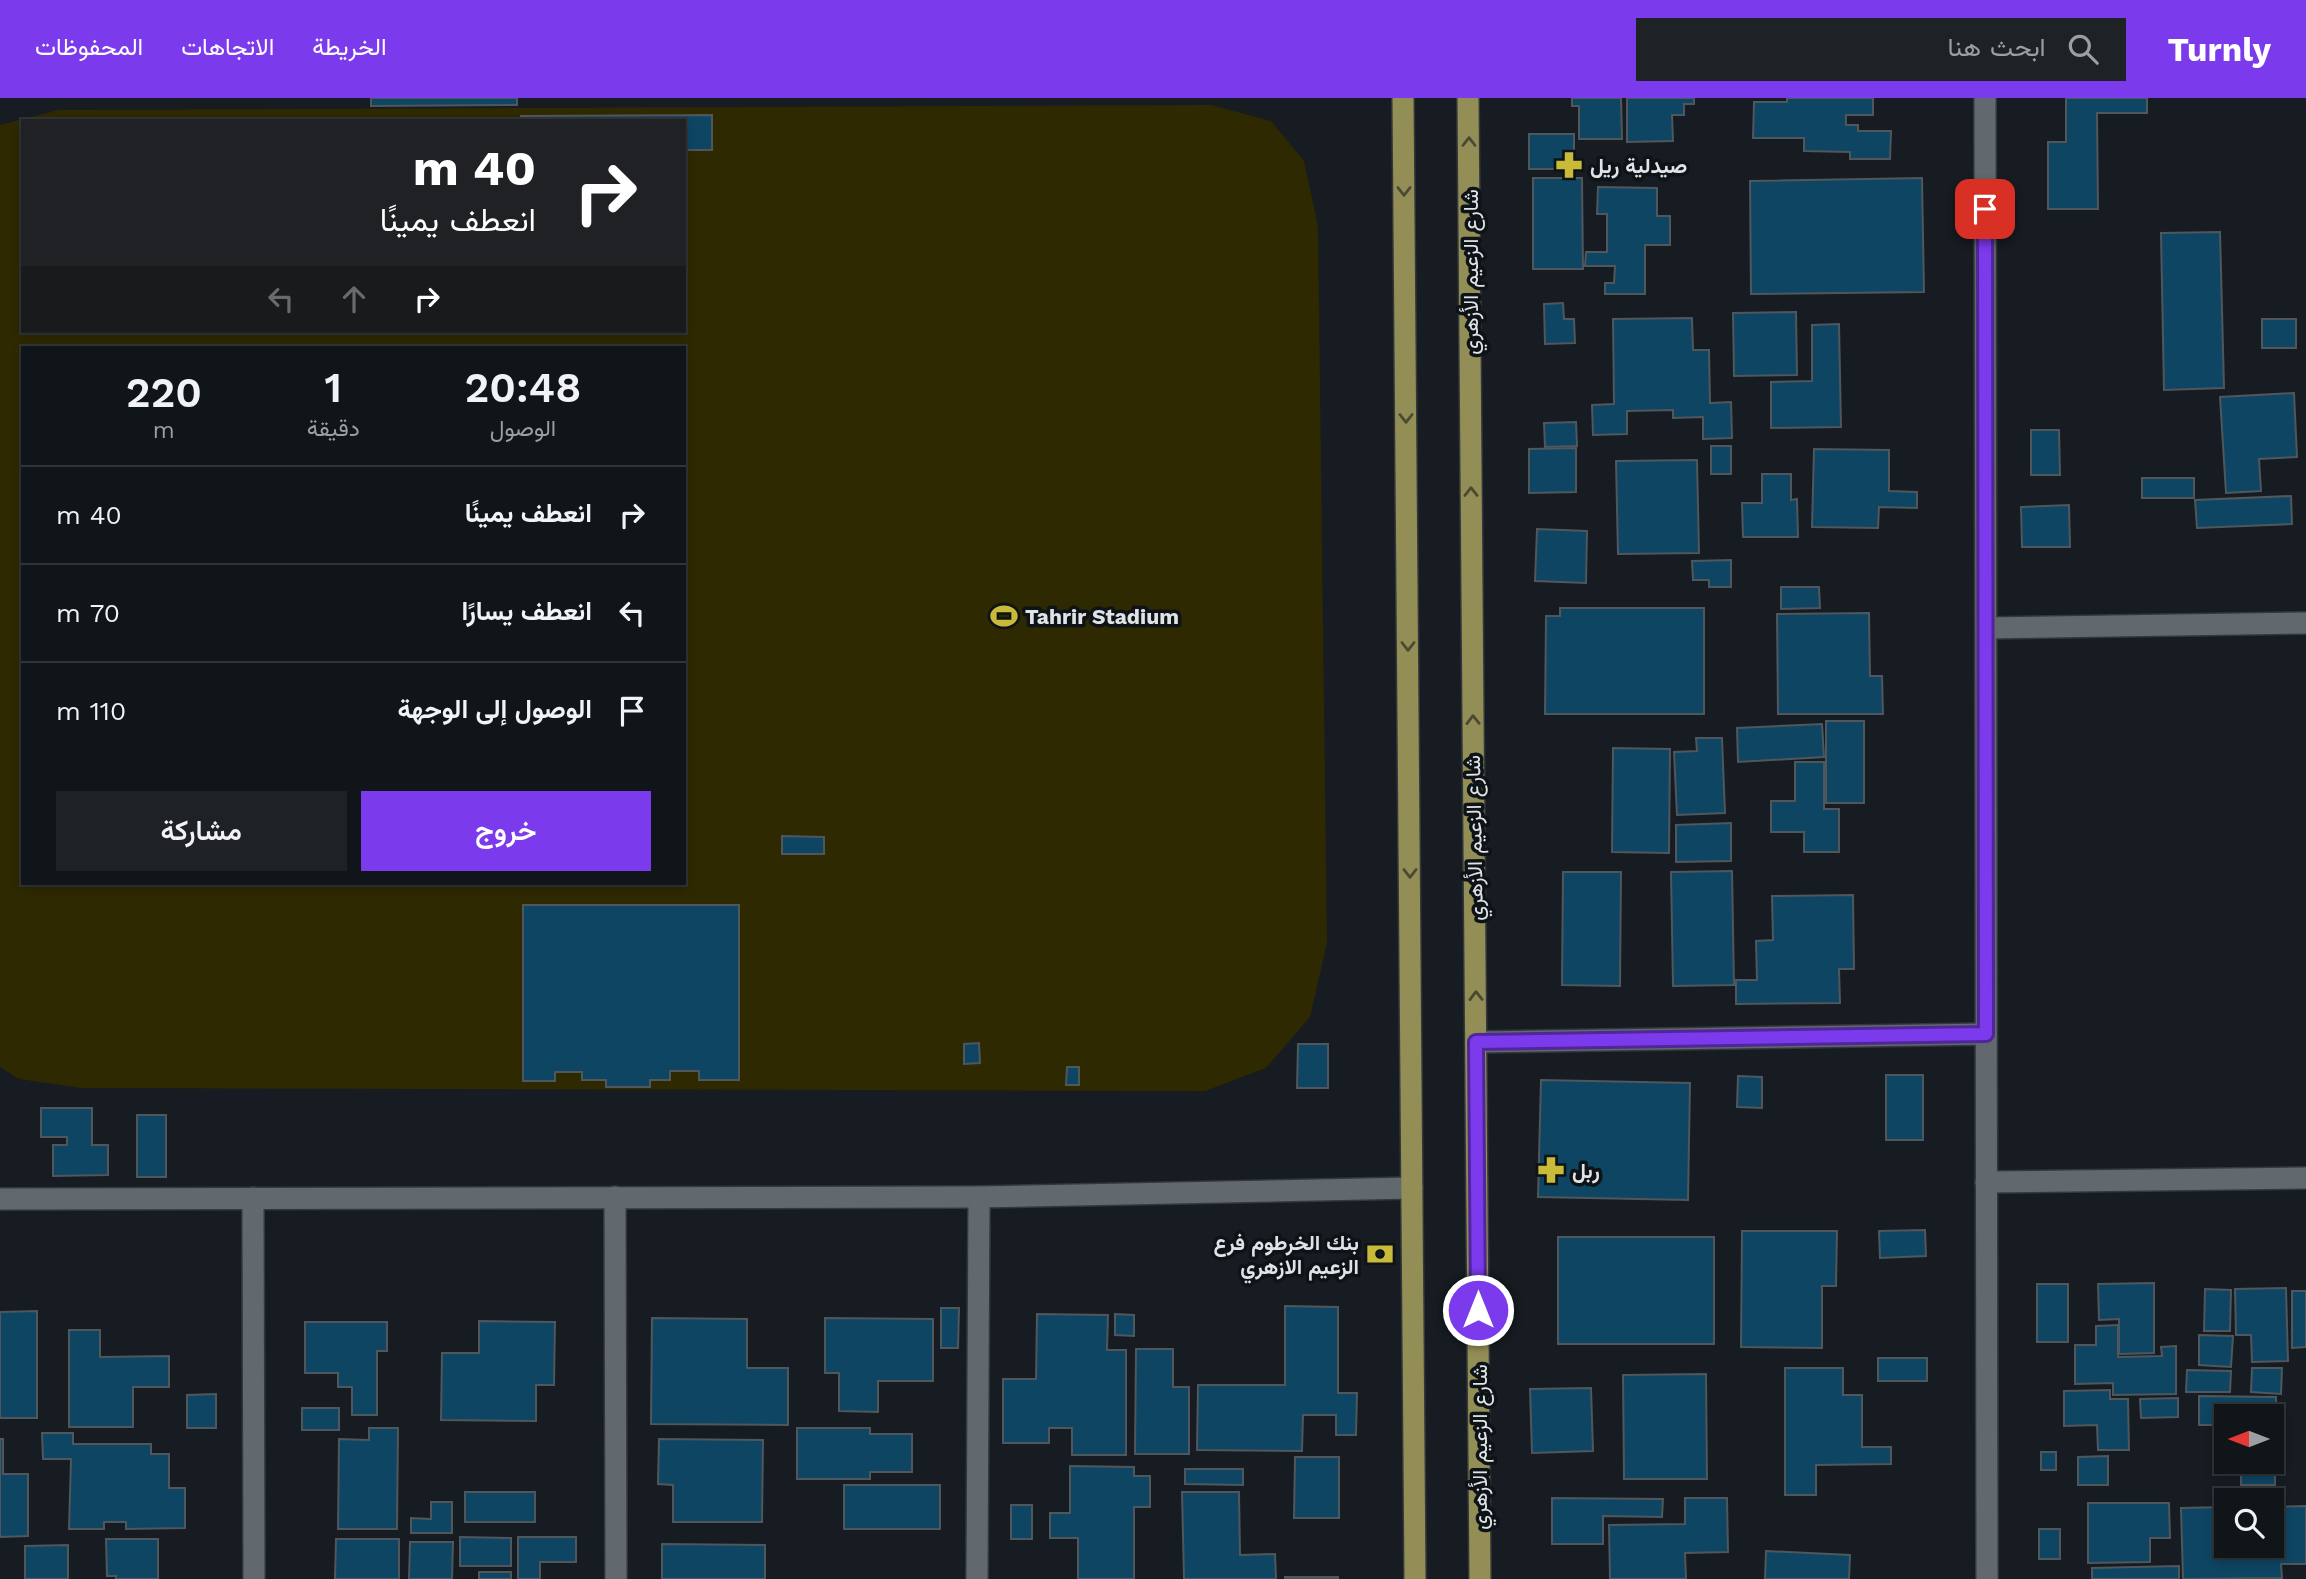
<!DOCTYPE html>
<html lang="ar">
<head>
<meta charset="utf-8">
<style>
	:root { --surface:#101519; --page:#1e2226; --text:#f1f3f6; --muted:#9c9fa2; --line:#303438; --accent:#7c3aed }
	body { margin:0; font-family:"Work Sans",Vazirmatn,sans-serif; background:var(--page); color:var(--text); direction:rtl; height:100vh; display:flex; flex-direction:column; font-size:26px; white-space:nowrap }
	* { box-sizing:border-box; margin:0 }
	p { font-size:23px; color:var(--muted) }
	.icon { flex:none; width:38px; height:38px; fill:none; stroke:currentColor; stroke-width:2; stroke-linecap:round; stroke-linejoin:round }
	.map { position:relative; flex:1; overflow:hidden; direction:ltr }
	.details { position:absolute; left:21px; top:248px; width:665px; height:539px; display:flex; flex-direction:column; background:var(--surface); border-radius:0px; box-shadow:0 4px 10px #0003,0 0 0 2px var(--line); direction:rtl }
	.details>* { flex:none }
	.hud { position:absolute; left:21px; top:21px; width:665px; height:214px; border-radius:0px; box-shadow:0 4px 10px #0003,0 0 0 2px var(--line); direction:rtl; background:#202124; color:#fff; overflow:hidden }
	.needle { width:46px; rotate:270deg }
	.tools { position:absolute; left:2214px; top:1306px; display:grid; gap:14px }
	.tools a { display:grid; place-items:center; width:70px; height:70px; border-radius:0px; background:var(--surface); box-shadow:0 4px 10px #0003,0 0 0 2px var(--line); font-size:35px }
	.pin { position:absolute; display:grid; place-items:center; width:60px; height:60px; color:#fff; margin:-30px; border-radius:14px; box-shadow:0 4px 10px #0006 }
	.me { position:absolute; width:77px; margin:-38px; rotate:0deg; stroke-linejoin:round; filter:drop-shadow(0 0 5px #0008) }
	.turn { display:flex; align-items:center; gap:24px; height:147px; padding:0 35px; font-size:32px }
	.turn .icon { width:91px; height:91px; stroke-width:2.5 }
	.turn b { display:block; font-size:49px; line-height:60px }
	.lanes { display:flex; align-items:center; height:66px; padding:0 35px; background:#0003; justify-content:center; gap:35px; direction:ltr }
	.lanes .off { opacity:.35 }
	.eta { display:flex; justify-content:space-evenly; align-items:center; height:119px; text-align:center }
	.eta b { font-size:42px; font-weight:600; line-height:49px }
	.action { display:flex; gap:14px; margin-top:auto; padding:14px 35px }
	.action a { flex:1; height:80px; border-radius:0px; background:var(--accent); color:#fff; font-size:28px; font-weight:600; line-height:80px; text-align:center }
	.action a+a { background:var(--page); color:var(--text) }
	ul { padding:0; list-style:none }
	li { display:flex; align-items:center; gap:21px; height:98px; padding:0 35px; border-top:2px solid var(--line) }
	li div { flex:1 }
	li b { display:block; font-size:26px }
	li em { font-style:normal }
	header { display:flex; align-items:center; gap:42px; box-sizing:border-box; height:98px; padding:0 35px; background:var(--accent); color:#fff }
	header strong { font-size:33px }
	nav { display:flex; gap:38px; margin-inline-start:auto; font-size:24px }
	.search { width:490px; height:63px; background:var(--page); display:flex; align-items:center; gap:18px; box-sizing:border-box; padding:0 24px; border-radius:0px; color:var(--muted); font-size:26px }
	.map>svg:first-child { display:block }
</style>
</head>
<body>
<header>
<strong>Turnly</strong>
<div class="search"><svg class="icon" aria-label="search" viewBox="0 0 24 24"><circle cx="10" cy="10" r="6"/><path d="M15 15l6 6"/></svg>ابحث هنا</div>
<nav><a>الخريطة</a><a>الاتجاهات</a><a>المحفوظات</a></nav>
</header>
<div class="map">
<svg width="2306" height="1481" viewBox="0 0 2306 1481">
	<rect width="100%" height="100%" fill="#161c21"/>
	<!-- green -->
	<path fill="#2e2900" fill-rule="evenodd" d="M1211 7 1271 23 1304 63 1318 128 1327 845 1310 919 1266 970 1205 993 81 990 19 981 0 969V27L58 12ZM23 23H684V233H23ZM23 250H684V786H23Z"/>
	<!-- building -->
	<g fill="#0e4563" stroke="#4f575c" stroke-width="2">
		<polygon points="371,0 517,0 517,7 371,8"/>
		<polygon points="1572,0 1621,0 1622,41 1579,41 1579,8 1572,8"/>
		<polygon points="1627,0 1694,0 1694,6 1684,6 1684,17 1672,17 1673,43 1627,44"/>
		<polygon points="1787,0 1873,0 1873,17 1846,17 1846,27 1858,27 1858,33 1891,33 1890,61 1850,61 1850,54 1804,53 1804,40 1753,40 1754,4 1787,4"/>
		<polygon points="2066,0 2147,0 2147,15 2097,15 2098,111 2048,111 2048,44 2066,44"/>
		<polygon points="712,17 712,52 684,52 684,23 521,23 521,18"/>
		<rect x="1529" y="36" width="45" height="35"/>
		<polygon points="1533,80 1582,80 1583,171 1533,171"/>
		<polygon points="1922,80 1924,194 1751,196 1750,83"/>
		<polygon points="1598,89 1657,90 1657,118 1670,118 1670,147 1645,147 1645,196 1605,196 1605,185 1614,185 1615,168 1585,168 1586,154 1607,154 1607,116 1597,116"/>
		<polygon points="2220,134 2224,290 2164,292 2161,135"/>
		<polygon points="1563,205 1564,221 1574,221 1575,245 1545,246 1544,206"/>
		<polygon points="1796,214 1797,277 1734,278 1733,215"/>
		<polygon points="1692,220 1693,252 1709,252 1710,305 1731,304 1732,340 1703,341 1703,319 1673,320 1673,312 1627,313 1627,336 1593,337 1592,307 1614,306 1613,221"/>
		<rect x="2262" y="221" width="34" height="29"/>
		<polygon points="1839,226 1841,329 1771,330 1771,284 1812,283 1812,227"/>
		<polygon points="2294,295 2297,359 2259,361 2261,393 2226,395 2220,299"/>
		<polygon points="1576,324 1577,348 1545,349 1544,325"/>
		<polygon points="2031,332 2059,332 2060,377 2031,377"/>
		<rect x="1711" y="348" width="20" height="28"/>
		<polygon points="1576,350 1576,394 1529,395 1529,351"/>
		<polygon points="1814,351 1889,352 1889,393 1917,394 1917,410 1879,409 1878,430 1812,429"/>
		<polygon points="1697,362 1699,455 1618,456 1616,363"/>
		<polygon points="1762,376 1791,376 1791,402 1797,401 1798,439 1743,439 1742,405 1762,405"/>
		<rect x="2142" y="380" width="52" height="20"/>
		<polygon points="2291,398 2292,426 2197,430 2195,402"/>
		<polygon points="2069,407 2070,449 2022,449 2021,409"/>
		<polygon points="1537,431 1587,433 1586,485 1535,483"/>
		<polygon points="1731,462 1731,489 1709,489 1709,482 1693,482 1692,463"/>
		<polygon points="1781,489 1819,489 1820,510 1781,511"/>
		<polygon points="1560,510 1704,510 1704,616 1545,616 1546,518 1560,518"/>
		<polygon points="1869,515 1870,578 1882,578 1883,616 1778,616 1777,516"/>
		<rect x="1826" y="623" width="38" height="82"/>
		<polygon points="1822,626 1824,659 1738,664 1737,630"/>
		<polygon points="1696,640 1722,640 1725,715 1677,717 1674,654 1697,653"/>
		<polygon points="1613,650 1670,651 1669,755 1612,754"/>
		<polygon points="1795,664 1824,664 1824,711 1839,711 1839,754 1804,754 1804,734 1771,734 1771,703 1795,703"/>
		<polygon points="1731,725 1731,763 1676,764 1676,727"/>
		<polygon points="782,738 824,739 824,756 782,756"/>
		<polygon points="1732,773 1734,887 1673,888 1671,774"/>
		<polygon points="1563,774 1621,774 1620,888 1562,887"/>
		<polygon points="1853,797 1854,871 1839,871 1840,905 1736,906 1736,882 1757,882 1756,843 1773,842 1772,798"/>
		<polygon points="523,807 739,807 739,982 699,982 699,973 670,973 670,982 650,982 650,989 606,989 606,982 582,982 582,974 555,974 555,983 523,983"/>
		<polygon points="979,945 980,965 964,966 964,946"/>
		<polygon points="1298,946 1328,946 1328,990 1297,990"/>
		<polygon points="1067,969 1079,969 1079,987 1066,987"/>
		<rect x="1886" y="977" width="37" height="65"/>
		<polygon points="1738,978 1762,979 1762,1010 1737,1009"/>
		<polygon points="1541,982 1690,985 1688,1102 1538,1099"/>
		<polygon points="41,1010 92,1010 92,1047 108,1047 108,1077 53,1078 53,1047 67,1047 67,1039 41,1039"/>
		<rect x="137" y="1017" width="29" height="62"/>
		<polygon points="1925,1132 1926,1158 1880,1160 1879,1133"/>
		<polygon points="1742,1133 1837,1133 1836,1188 1822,1188 1822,1250 1741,1249"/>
		<rect x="1558" y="1139" width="156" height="107"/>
		<polygon points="2154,1185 2154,1255 2119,1256 2119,1221 2099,1222 2098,1186"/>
		<rect x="2037" y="1186" width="31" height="58"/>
		<polygon points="2286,1190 2288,1263 2252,1264 2251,1237 2236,1237 2235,1191"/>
		<polygon points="2205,1191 2231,1192 2230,1233 2204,1233"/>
		<polygon points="2292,1193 2306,1193 2306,1249 2292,1250"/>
		<polygon points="1285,1208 1338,1209 1338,1295 1357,1295 1356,1337 1336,1337 1336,1317 1303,1317 1302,1353 1197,1352 1198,1287 1285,1287"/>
		<polygon points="941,1210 959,1210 958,1250 941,1250"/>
		<polygon points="37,1213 37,1320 0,1320 0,1214"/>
		<polygon points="1037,1216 1108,1217 1107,1252 1126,1252 1126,1357 1072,1357 1072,1330 1049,1330 1049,1345 1003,1345 1003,1281 1036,1281"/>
		<polygon points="1115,1216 1134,1217 1134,1238 1115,1237"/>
		<polygon points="652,1220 747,1221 747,1270 788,1270 788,1327 651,1326"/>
		<polygon points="825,1220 933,1221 933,1283 878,1283 878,1314 839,1313 839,1275 825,1275"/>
		<polygon points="479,1223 555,1224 554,1287 536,1287 536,1323 441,1322 442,1255 479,1255"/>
		<polygon points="305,1224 387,1224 387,1253 377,1253 377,1317 352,1317 352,1289 338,1289 338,1275 305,1275"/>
		<polygon points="2118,1227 2118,1259 2162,1258 2161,1249 2176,1248 2176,1296 2113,1297 2113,1285 2075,1286 2075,1247 2096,1247 2096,1228"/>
		<polygon points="69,1232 100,1232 100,1259 169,1258 169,1289 133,1289 133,1329 69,1329"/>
		<polygon points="2199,1237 2233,1238 2231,1269 2199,1267"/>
		<polygon points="1136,1251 1173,1251 1173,1289 1189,1289 1189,1356 1135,1356"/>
		<rect x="1878" y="1260" width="49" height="23"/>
		<polygon points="1785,1270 1843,1270 1843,1297 1862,1297 1862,1349 1891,1349 1891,1366 1816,1367 1816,1397 1785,1397"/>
		<polygon points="2252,1270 2282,1270 2281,1296 2251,1294"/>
		<polygon points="2187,1272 2231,1273 2230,1294 2186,1294"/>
		<polygon points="1706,1276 1707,1381 1624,1381 1623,1277"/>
		<polygon points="1591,1290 1593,1353 1532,1355 1530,1291"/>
		<polygon points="2110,1292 2110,1301 2128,1301 2129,1352 2098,1352 2097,1327 2064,1328 2064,1293"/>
		<polygon points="216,1296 216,1330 187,1330 187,1297"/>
		<polygon points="2199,1298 2276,1299 2275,1387 2241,1387 2241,1363 2272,1363 2272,1318 2226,1318 2226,1357 2222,1357 2222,1327 2199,1327"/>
		<polygon points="2178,1300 2178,1319 2141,1320 2140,1301"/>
		<rect x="302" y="1310" width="37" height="22"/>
		<polygon points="369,1330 398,1330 397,1431 338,1431 339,1341 369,1342"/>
		<polygon points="797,1330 870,1330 870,1336 912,1336 912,1374 870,1374 870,1381 797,1381"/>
		<polygon points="42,1335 73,1335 73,1346 151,1346 151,1356 169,1356 169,1390 185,1390 185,1430 126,1431 126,1424 104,1424 104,1431 69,1431 71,1361 43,1361"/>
		<polygon points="0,1341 3,1341 3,1376 28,1376 28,1438 0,1439"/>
		<polygon points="659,1341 763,1342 762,1424 673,1424 673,1387 658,1386"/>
		<rect x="2041" y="1354" width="15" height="18"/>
		<polygon points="2108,1358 2108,1387 2078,1387 2078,1359"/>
		<polygon points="1295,1359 1339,1359 1339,1420 1294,1420"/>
		<polygon points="1070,1368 1134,1369 1134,1378 1150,1378 1150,1409 1134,1409 1134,1481 1078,1481 1078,1440 1050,1440 1050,1415 1070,1415"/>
		<polygon points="1185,1371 1243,1371 1243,1387 1185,1386"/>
		<rect x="844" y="1387" width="96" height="44"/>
		<rect x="465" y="1394" width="70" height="30"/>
		<polygon points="1182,1394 1239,1394 1240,1457 1275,1456 1276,1481 1184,1481"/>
		<polygon points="1552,1400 1663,1401 1662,1419 1603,1418 1603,1446 1552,1446"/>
		<polygon points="1685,1400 1727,1400 1728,1454 1685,1455 1686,1481 1610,1481 1609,1427 1685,1426"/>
		<polygon points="431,1404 452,1404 452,1435 411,1435 411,1420 431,1421"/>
		<polygon points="2088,1405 2169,1405 2170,1440 2150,1440 2150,1464 2088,1465"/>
		<rect x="1011" y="1407" width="21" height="34"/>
		<polygon points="2306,1408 2306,1466 2281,1466 2282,1480 2183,1481 2181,1410 2226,1409 2226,1447 2272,1447 2272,1409"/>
		<rect x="2039" y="1431" width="21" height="30"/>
		<polygon points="460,1439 511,1440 511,1468 460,1468"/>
		<polygon points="518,1439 576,1439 576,1464 540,1464 540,1481 518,1481"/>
		<polygon points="106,1441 158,1441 158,1481 116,1481 116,1478 107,1478"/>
		<polygon points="336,1441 399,1441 399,1481 335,1481"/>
		<polygon points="410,1444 453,1444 452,1481 409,1481"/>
		<polygon points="662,1446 765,1447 765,1481 662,1481"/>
		<polygon points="68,1447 68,1481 25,1481 25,1448"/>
		<polygon points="1766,1453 1850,1457 1849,1481 1765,1481"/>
		<polygon points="2179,1468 2179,1481 2092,1481 2092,1470"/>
		<rect x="479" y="1474" width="32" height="7"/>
		<rect x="1285" y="1479" width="53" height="2"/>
	</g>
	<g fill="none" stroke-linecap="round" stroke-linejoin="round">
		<defs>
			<g id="street">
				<polyline points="1985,0 1987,1481"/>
				<polyline points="1986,530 2306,525"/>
				<polyline points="1476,944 1986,936"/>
				<polyline points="1986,1084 2306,1080"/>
				<polyline points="615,1099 616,1481"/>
				<polyline points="253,1100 254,1481"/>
				<polyline points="0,1101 979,1099 1412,1090"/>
				<polyline points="977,1481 979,1099"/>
			</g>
			<g id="primary">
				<polyline points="1403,0 1415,1481"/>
				<polyline points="1468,0 1480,1481"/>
			</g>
		</defs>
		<!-- street casing -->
		<use href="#street" stroke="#34383b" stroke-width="24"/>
		<!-- primary casing -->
		<use href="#primary" stroke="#34383b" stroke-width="24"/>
		<!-- street -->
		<use href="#street" stroke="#61686e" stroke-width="21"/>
		<!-- primary -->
		<use href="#primary" stroke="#928e55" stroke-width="21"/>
	</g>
	<!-- one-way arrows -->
	<defs><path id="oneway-chevron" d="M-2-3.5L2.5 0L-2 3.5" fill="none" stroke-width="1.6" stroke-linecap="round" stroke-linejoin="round" transform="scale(1.75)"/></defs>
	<g stroke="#494a33">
		<use href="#oneway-chevron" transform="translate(1469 44) rotate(-90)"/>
		<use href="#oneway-chevron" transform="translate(1404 93) rotate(90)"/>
		<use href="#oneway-chevron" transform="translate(1406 320) rotate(90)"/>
		<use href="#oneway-chevron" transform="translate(1471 394) rotate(-90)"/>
		<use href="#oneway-chevron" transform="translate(1408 548) rotate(90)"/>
		<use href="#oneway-chevron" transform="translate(1473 622) rotate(-91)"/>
		<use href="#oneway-chevron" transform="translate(1410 775) rotate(90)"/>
		<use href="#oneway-chevron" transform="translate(1476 898) rotate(-91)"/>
	</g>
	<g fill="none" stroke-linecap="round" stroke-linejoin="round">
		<defs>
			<polyline id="route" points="1478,1212 1476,944 1986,936 1985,111"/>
		</defs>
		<!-- route casing -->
		<use href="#route" stroke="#51269a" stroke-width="18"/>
		<!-- route -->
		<use href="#route" stroke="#7c3aed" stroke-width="12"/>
	</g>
	<!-- icons -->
	<defs>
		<symbol id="pharmacy-bare" viewBox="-9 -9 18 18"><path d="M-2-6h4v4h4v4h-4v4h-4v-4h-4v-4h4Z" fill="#c9ba3a" stroke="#0d1317" stroke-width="2.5" paint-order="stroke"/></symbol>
		<symbol id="stadium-bare" viewBox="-9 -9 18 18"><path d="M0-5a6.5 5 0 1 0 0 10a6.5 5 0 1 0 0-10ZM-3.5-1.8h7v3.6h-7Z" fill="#c9ba3a" stroke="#0d1317" stroke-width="2.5" paint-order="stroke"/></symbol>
		<symbol id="bank-bare" viewBox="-9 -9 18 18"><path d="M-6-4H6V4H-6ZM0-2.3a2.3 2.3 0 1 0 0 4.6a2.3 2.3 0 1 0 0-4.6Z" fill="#c9ba3a" stroke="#0d1317" stroke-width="2.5" paint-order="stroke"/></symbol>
	</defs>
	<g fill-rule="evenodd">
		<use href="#pharmacy-bare" x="1550" y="48" width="38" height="38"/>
		<use href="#stadium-bare" x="985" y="499" width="38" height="38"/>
		<use href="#pharmacy-bare" x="1532" y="1053" width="38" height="38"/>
		<use href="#bank-bare" x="1361" y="1137" width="38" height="38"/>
	</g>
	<g text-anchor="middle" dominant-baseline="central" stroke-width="7" stroke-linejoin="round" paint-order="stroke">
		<!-- poi labels -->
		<g font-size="21" font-weight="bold" fill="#e0e4e7" stroke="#0d1317" text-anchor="start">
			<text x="1590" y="67">صيدلية ريل</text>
			<text x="1025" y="518">Tahrir Stadium</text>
			<text x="1572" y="1072">ربل</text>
			<text x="1359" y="1144" text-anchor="end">بنك الخرطوم فرع<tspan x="1359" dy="24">الزعيم الازهري</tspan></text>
		</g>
		<!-- street labels -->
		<g font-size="21" fill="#e0e4e7" stroke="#0d1317">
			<text transform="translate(1470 174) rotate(-90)">شارع الزعيم الأزهري</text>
			<text transform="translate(1474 740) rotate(-91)">شارع الزعيم الأزهري</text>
			<text transform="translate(1479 1349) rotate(-90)">شارع الزعيم الأزهري</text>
		</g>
	</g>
</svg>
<div class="tools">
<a><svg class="needle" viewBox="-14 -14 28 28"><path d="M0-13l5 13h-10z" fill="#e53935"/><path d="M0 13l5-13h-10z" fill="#9c9fa2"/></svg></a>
<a><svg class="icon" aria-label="search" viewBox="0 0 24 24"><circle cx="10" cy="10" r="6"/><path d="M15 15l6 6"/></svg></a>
</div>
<div class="pin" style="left:1985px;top:111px;background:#d93025"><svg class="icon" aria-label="arrive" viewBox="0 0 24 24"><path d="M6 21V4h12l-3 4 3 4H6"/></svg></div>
<svg class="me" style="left:1478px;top:1212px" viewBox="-20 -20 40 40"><circle r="17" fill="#7c3aed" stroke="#fff" stroke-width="3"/><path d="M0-11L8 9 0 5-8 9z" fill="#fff"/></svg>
<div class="hud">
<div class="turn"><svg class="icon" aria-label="right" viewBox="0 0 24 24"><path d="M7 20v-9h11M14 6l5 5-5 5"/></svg><div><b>40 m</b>انعطف يمينًا</div></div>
<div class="lanes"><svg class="icon off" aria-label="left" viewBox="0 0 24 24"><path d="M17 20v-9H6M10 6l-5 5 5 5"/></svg><svg class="icon off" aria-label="ahead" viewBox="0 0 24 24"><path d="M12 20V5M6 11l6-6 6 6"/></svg><svg class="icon" aria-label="right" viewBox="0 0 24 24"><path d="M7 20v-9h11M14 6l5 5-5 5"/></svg></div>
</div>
<section class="details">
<div class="eta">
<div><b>20:48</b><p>الوصول</p></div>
<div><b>1</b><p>دقيقة</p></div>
<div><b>220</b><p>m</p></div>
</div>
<ul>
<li><svg class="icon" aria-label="right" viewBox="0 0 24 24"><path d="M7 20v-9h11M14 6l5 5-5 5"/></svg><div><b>انعطف يمينًا</b></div><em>40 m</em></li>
<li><svg class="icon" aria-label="left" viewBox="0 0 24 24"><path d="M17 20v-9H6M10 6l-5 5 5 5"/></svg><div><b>انعطف يسارًا</b></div><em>70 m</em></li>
<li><svg class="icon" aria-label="arrive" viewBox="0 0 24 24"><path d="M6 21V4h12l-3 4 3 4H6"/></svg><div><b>الوصول إلى الوجهة</b></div><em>110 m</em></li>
</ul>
<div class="action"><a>خروج</a><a>مشاركة</a></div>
</section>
</div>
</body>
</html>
